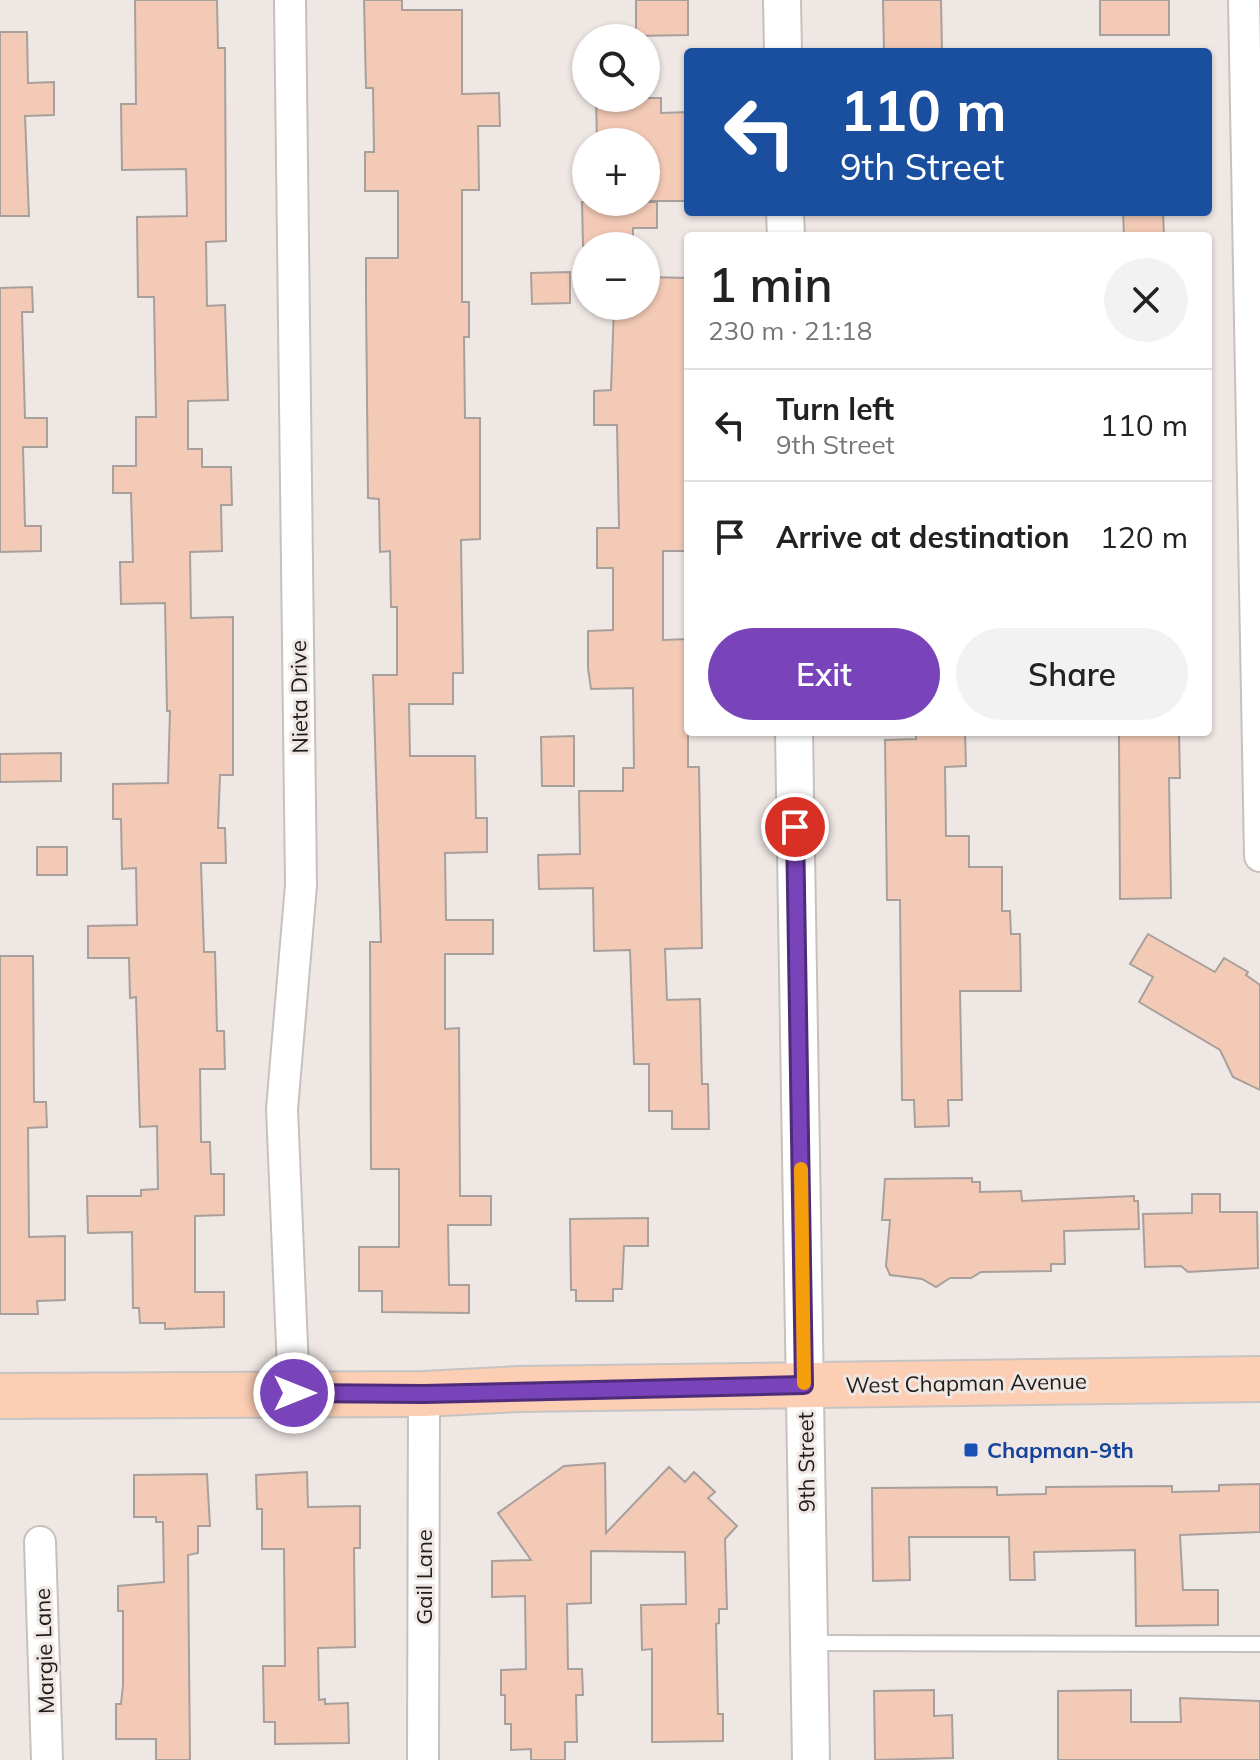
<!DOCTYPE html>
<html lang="en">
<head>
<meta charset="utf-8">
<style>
	:root { --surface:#fff; --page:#f2f2f2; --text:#222; --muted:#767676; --line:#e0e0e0; --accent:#7943ba }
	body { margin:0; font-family:Mulish,sans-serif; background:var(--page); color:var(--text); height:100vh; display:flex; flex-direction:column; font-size:30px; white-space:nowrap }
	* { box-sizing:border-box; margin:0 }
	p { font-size:26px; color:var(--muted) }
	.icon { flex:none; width:44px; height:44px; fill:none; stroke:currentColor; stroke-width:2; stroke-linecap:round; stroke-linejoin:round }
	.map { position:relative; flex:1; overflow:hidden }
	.panel { position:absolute; left:684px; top:232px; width:528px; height:504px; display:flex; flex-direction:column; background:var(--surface); border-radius:8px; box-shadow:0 2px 6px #0004 }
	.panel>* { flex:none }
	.guide { position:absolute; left:684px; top:48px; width:528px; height:168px; border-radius:8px; box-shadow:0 2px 6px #0004; background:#1a4fa0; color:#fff; overflow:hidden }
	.controls { position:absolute; left:572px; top:24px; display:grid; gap:16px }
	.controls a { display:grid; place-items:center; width:88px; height:88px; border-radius:50%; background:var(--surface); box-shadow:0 2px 6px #0004; font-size:40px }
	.pin { position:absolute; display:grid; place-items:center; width:68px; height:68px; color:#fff; margin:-34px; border:4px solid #fff; border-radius:50%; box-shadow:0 2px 8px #0007 }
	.me { position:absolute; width:88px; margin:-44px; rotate:90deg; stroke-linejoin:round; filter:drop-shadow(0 0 6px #0008) }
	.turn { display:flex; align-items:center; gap:28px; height:168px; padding:0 24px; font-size:36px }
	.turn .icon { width:104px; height:104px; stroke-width:2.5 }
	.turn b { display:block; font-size:56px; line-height:68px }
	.round { display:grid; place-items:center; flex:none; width:84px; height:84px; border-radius:42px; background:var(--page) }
	.head { display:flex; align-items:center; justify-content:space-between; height:136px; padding:0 24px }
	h1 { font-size:48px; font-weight:600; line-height:60px }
	.primary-button { display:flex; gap:16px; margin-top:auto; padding:16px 24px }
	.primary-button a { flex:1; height:92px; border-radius:48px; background:var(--accent); color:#fff; font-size:32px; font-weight:600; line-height:92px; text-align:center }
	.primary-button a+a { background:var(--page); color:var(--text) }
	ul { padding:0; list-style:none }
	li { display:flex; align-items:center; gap:24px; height:112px; padding:0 24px; border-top:2px solid var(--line) }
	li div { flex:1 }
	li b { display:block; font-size:30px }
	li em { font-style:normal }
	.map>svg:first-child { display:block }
</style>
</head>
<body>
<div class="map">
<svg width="1260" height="1760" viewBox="0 0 1260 1760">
	<rect width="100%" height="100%" fill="#efe7e4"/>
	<!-- building -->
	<g fill="#f3cab6" stroke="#a7a09c" stroke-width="2">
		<polygon points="135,0 217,0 218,48 225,48 226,241 206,242 207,306 225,305 228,400 188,401 188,449 202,449 202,467 231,467 232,505 221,505 222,551 190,552 191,618 233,617 233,775 220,775 218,828 225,828 226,863 201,863 204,952 215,952 217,1031 224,1031 225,1069 200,1069 201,1142 210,1142 211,1174 224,1174 224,1215 195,1216 195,1292 224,1292 224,1327 165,1329 165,1323 140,1323 139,1308 133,1308 132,1232 88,1233 87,1196 141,1196 141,1190 158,1189 157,1126 140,1127 136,997 130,998 129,958 88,958 88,926 137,925 136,868 122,869 121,819 113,819 113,784 168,783 170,711 167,711 165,603 121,604 120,562 133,562 131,493 113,493 113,466 136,466 136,417 156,417 154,297 138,297 137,217 187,216 186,169 122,170 121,104 136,104"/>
		<polygon points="364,0 402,0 402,10 462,10 462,94 499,93 500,126 478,126 479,190 462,190 462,302 469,302 469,337 464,337 465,418 480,418 480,539 461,540 463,673 453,673 453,704 409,704 410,756 475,756 476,818 487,818 487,852 445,853 446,920 493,920 493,954 445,954 445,1029 459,1028 460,1196 491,1196 491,1225 448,1225 449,1285 469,1285 469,1313 382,1312 382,1291 359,1291 359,1247 399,1247 399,1169 371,1169 370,942 381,942 373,675 397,675 397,607 391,607 390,551 380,552 379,499 368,498 366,296 366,258 398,258 398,191 365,191 365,152 374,152 373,88 366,88"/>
		<polygon points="636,0 688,0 688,35 636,36"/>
		<polygon points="883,0 941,0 942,52 884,52"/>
		<rect x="1100" y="0" width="69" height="35"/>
		<polygon points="0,32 27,32 28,83 54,82 54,115 25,116 29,216 0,216"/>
		<polygon points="596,98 661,98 661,113 688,112 688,201 646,201 646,142 597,142"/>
		<polygon points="582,202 657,202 657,228 633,228 633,246 583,246"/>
		<polygon points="1123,212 1163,212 1164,236 1124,236"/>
		<polygon points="570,272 570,303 532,304 531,273"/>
		<polygon points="646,277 688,278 688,551 663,551 663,640 688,639 688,767 699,767 702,948 665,949 667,1000 700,999 702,1084 708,1084 709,1129 672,1129 672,1111 649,1111 649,1064 634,1064 630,950 594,951 593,888 539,889 538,855 580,854 579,791 623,791 623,768 634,768 633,688 591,689 588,668 588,631 613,630 613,568 597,568 597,528 619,528 617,425 594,425 594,391 611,390 614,306 646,306"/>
		<polygon points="32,287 33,312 22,312 25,418 47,418 47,447 23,447 25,526 41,526 41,551 0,552 0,288"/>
		<polygon points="916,732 965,732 966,766 945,767 946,836 969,836 969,867 1002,867 1002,911 1010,911 1011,934 1020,934 1021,991 960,991 962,1100 948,1100 949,1126 915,1127 914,1100 902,1100 900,900 887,900 885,740 916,739"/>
		<polygon points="1119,732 1179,732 1180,778 1169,778 1171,898 1120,899"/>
		<polygon points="574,736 574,786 542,786 541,737"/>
		<polygon points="61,753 61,781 0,782 0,754"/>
		<rect x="37" y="847" width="30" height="28"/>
		<polygon points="1148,934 1215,972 1224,958 1248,972 1246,975 1260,985 1260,1090 1233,1077 1220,1050 1139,1002 1153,977 1130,964"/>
		<polygon points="0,956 33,956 34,1102 46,1102 47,1127 28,1128 29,1237 65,1236 65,1300 37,1301 38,1314 0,1314"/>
		<polygon points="972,1178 972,1182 980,1182 980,1192 1021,1191 1022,1201 1134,1196 1134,1201 1138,1201 1139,1229 1064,1231 1065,1264 1051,1264 1051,1271 981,1272 971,1278 950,1278 936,1287 922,1279 890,1275 886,1266 890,1220 882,1220 885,1179"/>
		<polygon points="1192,1194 1220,1194 1220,1212 1257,1212 1258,1268 1188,1272 1181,1266 1145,1267 1143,1214 1192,1213"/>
		<polygon points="648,1218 648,1246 624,1246 622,1289 613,1289 613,1301 576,1301 576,1290 571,1290 570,1219"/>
		<polygon points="605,1463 606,1533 669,1467 685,1482 694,1472 715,1492 708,1498 737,1526 725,1539 727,1609 719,1609 719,1623 716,1624 718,1714 723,1714 723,1741 652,1742 652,1649 642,1650 641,1605 686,1604 685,1552 591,1551 591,1603 567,1604 568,1669 582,1669 583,1695 576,1695 577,1742 565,1742 565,1760 531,1760 531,1749 511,1750 511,1724 505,1724 505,1695 501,1695 501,1670 526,1669 525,1596 492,1597 492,1561 531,1560 498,1513 564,1466"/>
		<polygon points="307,1472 308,1507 360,1506 360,1548 354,1548 355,1647 318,1648 319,1700 325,1699 325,1704 348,1703 349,1743 275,1744 275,1722 264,1722 263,1666 285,1666 284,1549 262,1549 262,1509 257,1509 256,1475"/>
		<polygon points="207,1474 210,1526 198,1526 198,1553 188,1555 190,1760 156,1760 156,1739 116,1739 116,1704 121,1704 123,1685 123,1611 118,1611 118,1586 164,1582 163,1522 156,1522 156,1517 134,1517 134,1475"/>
		<polygon points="1260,1484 1260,1532 1180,1535 1183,1590 1218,1590 1218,1625 1136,1626 1135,1550 1034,1552 1035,1580 1010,1580 1009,1537 909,1537 910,1580 873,1581 872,1488 997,1487 997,1495 1046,1494 1046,1487 1172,1486 1172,1492 1219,1491 1219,1485"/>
		<polygon points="934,1690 934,1716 952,1715 953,1758 875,1760 874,1691"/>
		<polygon points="1131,1690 1131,1722 1181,1722 1180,1698 1260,1701 1260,1760 1058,1760 1058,1691"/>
	</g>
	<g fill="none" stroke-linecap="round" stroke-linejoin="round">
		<defs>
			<polyline id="service" points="809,1643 1260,1644"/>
			<g id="minor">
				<polyline points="290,0 301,885 282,1109 294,1393"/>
				<polyline points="1244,0 1260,856"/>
				<polyline points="40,1542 47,1760"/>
				<polyline points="423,1760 424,1394"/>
			</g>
			<g id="tertiary">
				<polyline points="782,0 783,52"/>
				<polyline points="785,212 786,236"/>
				<polyline points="794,732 811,1760"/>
			</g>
			<polyline id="primary" points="0,1396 424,1394 519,1389 1260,1379"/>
		</defs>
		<!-- service casing -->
		<use href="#service" stroke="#c7c0bc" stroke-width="18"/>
		<!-- minor casing -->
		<use href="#minor" stroke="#c7c0bc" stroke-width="34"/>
		<!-- tertiary casing -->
		<use href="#tertiary" stroke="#c7c0bc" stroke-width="40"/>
		<!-- primary casing -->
		<use href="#primary" stroke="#c5c4c3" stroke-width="48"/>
		<!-- service -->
		<use href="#service" stroke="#fff" stroke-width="14"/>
		<!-- minor -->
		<use href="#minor" stroke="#fff" stroke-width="30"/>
		<!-- tertiary -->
		<use href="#tertiary" stroke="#fff" stroke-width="36"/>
		<!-- primary -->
		<use href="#primary" stroke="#fcceb4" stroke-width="44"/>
	</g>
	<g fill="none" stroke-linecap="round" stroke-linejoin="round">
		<defs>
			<polyline id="route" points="294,1393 424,1394 804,1385 795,827"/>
		</defs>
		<!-- route casing -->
		<use href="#route" stroke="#4f2c79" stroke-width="20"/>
		<!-- route -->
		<use href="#route" stroke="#7943ba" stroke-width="14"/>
		<!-- slow -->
		<polyline stroke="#f59e0b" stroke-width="14" points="801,1169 804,1383"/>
	</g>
	<!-- markers -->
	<rect fill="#1a4fb4" stroke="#efe7e4" stroke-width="3" x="963" y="1442" width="16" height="16" rx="4"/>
	<g text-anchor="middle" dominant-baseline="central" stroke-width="6" stroke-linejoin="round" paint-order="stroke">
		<!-- street labels -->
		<g font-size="22" fill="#1f1c1a" stroke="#efe7e4">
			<text transform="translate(299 697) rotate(-91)">Nieta Drive</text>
			<text transform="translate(966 1383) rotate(-1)">West Chapman Avenue</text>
			<text transform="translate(806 1462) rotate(-91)">9th Street</text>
			<text transform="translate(424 1577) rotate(-90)">Gail Lane</text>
			<text transform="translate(44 1651) rotate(-92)">Margie Lane</text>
		</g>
		<!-- transit labels -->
		<g font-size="22" font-weight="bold" fill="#164399" stroke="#efe7e4" text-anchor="start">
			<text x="987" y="1450">Chapman-9th</text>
		</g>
	</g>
</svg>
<div class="controls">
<a><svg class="icon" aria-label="search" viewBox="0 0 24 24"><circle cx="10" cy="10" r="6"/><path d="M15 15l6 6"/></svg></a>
<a>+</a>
<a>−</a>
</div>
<div class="pin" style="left:795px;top:827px;background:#d93025"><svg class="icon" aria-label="arrive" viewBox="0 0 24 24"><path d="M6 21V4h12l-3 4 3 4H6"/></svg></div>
<svg class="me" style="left:294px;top:1393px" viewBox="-20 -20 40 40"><circle r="17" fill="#7943ba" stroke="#fff" stroke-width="3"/><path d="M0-11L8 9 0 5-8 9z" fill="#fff"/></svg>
<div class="guide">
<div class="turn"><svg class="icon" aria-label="left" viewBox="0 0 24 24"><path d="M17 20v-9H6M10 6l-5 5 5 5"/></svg><div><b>110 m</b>9th Street</div></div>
</div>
<section class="panel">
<div class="head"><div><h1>1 min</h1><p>230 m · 21:18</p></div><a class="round"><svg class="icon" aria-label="close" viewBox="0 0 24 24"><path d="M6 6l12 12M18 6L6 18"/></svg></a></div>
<ul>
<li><svg class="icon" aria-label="left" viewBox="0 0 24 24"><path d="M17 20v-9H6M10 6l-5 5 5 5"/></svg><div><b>Turn left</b><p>9th Street</p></div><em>110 m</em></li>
<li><svg class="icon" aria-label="arrive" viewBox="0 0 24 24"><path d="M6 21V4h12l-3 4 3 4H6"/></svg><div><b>Arrive at destination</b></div><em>120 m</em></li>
</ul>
<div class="primary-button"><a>Exit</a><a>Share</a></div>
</section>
</div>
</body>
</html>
